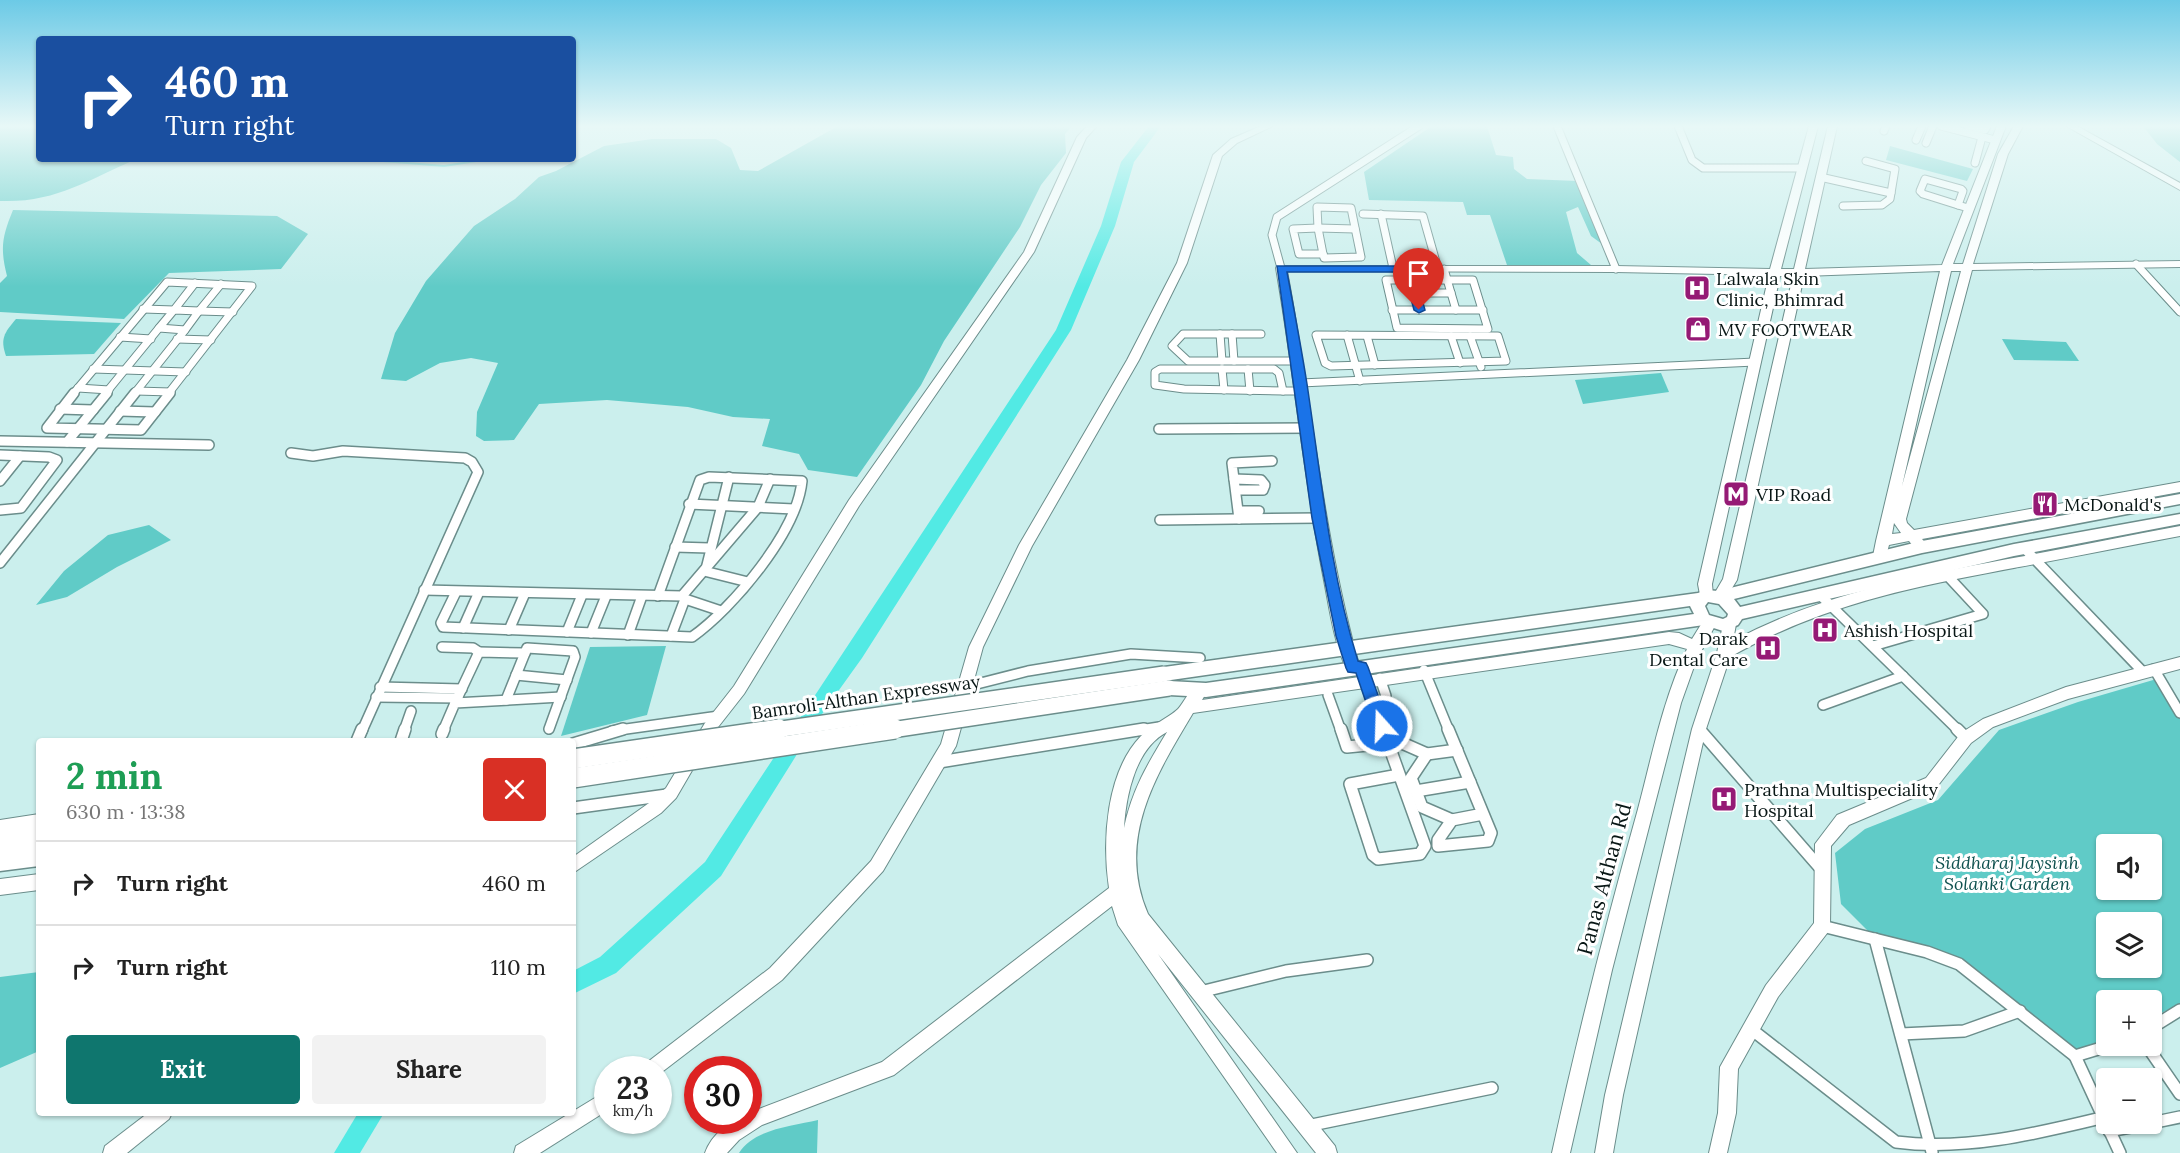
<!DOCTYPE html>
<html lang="en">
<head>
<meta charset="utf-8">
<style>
	:root { --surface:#fff; --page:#f2f2f2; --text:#222; --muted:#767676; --line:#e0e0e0; --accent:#0f766e }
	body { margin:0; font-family:Lora,serif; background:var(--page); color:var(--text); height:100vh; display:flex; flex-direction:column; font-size:22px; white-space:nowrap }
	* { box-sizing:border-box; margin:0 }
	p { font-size:20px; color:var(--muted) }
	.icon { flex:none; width:33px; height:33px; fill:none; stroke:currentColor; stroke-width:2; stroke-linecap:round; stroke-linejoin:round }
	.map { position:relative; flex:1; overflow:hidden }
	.side { position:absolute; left:36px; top:738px; width:540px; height:378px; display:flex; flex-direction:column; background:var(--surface); border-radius:6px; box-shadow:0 2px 4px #0004 }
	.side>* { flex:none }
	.hud { position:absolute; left:36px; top:36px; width:540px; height:126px; border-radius:6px; box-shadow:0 2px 4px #0004; background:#1a4fa0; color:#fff; overflow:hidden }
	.controls { position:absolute; left:2096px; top:834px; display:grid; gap:12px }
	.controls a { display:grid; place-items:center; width:66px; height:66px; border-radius:6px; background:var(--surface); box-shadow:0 2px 4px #0004; font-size:30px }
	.speed { position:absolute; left:594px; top:1056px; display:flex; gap:12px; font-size:30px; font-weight:700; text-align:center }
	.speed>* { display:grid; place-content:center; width:78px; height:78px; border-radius:50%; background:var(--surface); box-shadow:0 2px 4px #0004; line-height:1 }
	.speed small { font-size:15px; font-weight:400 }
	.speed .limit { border:9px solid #d22; background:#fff; color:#111 }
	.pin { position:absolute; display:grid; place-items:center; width:51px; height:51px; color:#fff; margin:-62px -26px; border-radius:50% 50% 50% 0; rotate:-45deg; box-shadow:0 0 6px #0007 }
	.pin .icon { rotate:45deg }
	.me { position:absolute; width:66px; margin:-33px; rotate:340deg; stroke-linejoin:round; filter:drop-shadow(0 0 4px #0008) }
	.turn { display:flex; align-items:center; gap:21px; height:126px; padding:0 30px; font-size:27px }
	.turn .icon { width:78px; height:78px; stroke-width:2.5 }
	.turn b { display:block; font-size:42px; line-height:51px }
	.round { display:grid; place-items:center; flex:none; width:63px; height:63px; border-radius:6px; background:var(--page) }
	.head { display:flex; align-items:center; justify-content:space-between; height:102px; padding:0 30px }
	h1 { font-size:36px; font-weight:700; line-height:45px; color:#1e9e55 }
	.action { display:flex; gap:12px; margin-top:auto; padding:12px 30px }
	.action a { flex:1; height:69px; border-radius:6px; background:var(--accent); color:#fff; font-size:24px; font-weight:700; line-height:69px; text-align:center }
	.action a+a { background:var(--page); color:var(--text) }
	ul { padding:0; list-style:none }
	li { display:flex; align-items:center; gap:18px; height:84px; padding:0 30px; border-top:2px solid var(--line) }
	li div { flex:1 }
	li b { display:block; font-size:22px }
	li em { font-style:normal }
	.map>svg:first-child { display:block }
</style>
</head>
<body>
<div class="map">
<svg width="2180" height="1153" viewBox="0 0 2180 1153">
	<rect width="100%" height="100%" fill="#cbefed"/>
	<!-- green -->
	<g fill="#60cbc7" fill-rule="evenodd">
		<path d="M0 126H39V159H137C87 180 56 203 0 201Z"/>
		<polygon points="838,126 1072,126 1065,134 1066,153 1041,185 1020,227 944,341 921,385 857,477 808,470 799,454 762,446 770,419 733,417 688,407 607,400 539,404 514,440 484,441 476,436 477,412 498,363 471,358 440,363 406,381 381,379 395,333 426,281 474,226 515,199 539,177 556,171 604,146 652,139 716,139 731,148 740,170 758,171"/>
		<polygon points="1432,126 1487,126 1496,155 1513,157 1514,169 1527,179 1578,181 1602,244 1591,236 1578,207 1566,212 1577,253 1591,265 1507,265 1490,215 1467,215 1463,202 1369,200 1364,172"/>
		<polygon points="2143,126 2180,126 2180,162 2157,144"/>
		<polygon points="1890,146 1973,169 1967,181 1886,160"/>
		<path d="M13 210 277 216 308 234 281 269 169 273 124 319 0 312V283L7 276C0 248 2 237 13 210Z"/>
		<path d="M16 319 121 323 94 354 6 356C0 339 4 333 16 319Z"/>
		<polygon points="2002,339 2066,342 2079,361 2014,360"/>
		<polygon points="1661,373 1669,392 1583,404 1575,380"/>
		<polygon points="149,525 171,540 117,567 67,597 36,605 64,571 108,535"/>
		<polygon points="666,646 647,715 561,736 590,647"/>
		<path d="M2160 678 2180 712V1004L2151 1018V1000H2106V1041L2075 1056 1959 961 1881 944 1841 904 1835 853 1865 829 1938 800 1999 730 2078 702ZM2106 844H2151V890H2106ZM2106 922H2151V968H2106Z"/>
		<polygon points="39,972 39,1051 0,1068 0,977"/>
		<path d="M818 1120 817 1153H739C754 1129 792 1126 818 1120Z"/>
	</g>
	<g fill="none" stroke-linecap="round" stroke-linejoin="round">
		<!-- stream -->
		<polyline stroke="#52eae4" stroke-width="2" points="358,159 444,166 489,159"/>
		<!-- river -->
		<g fill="#52eae4" fill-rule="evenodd">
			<polygon points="1149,126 1161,126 1134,162 1115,226 1071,330 862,658 824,711 721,876 616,973 573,994 573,971 600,957 705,862 1056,330 1101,226 1121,162"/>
			<polygon points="358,1113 384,1113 360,1153 334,1153"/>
		</g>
		<defs>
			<g id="street-far2">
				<polyline points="1557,126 1616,269"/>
				<polyline points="1678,126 1692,160 1703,168 1802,168"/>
				<polyline points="1941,126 1995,140"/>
				<polyline points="1968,126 1985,130 1987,126"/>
				<polyline points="1884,131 1886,126"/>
				<polyline points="1916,140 1922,126"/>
				<polyline points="1926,143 1933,126"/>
				<polyline points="1975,163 1982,137"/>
				<polyline points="1820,177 1891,193"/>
				<polygon points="1925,179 1961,189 1963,191 1958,205 1923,194 1920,191"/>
				<polyline points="1958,205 1968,208"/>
				<polyline points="1843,206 1882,205 1890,199 1895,169 1866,161"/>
				<polyline points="1363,214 1423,216 1438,269"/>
				<polyline points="1381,214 1393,268"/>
				<polyline points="1318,228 1355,229"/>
				<polyline points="1318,228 1323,254"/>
				<polyline points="1318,228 1293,229 1299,254 1323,254"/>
				<polyline points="1318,228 1317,207 1351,208 1361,257 1324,258 1323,254"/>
				<polyline points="2136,264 2180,312"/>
				<polyline points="1281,268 1272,235 1277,217 1419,126"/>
				<polyline points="1409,269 1419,310"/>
				<polyline points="1444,269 1456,310"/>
				<polygon points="1386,280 1473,280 1488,329 1397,328"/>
				<polyline points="1415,293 1451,293"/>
				<polyline points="143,309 174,310 195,283"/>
				<polyline points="1392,310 1483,310"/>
				<polyline points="199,311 221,284"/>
				<polyline points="199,311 233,312"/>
				<polyline points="159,328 174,310 199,311 185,330"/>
				<polyline points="1220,334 1222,361"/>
				<polyline points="1232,334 1234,361"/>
				<polyline points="1261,334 1183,334 1172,346 1188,361 1297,361"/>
				<polygon points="1316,335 1498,336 1506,361 1331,366 1325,363"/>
				<polyline points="1347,335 1360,381"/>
				<polyline points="1367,336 1375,365"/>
				<polyline points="1451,336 1460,363"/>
				<polyline points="1470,336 1481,367"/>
				<polyline points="120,337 151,339"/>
				<polyline points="177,339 211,340"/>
				<polyline points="93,369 186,372"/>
				<polygon points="1160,369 1274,369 1279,373 1283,391 1184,389 1155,385 1155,372"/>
				<polyline points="1222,369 1224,390"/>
				<polyline points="1248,369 1250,391"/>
				<polyline points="1301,383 1755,362"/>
				<polyline points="78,388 109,390"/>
				<polyline points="136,391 171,392"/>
				<polyline points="1283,391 1302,391"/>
				<polyline points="73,394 167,282 252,286 168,394"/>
				<polyline points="105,394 159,328 185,330 134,394"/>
			</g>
			<g id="street-far1">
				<polyline points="74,393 47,428 141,430 170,393"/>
				<polyline points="60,409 93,410"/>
				<polyline points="120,411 155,412"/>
				<polyline points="1159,429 1307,428"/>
				<polyline points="0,441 209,445"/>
				<polyline points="67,442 107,393"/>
				<polyline points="291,453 313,456 343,451 465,458 472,462 478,472 362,731"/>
				<polyline points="0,455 49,457 57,460 21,508 0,510"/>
				<polyline points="1234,479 1261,480 1265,485 1263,490 1236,490"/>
				<polyline points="0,481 20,456"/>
				<polyline points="689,504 794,509"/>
				<polyline points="1239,511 1259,511"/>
				<polyline points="1239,519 1232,463 1272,461"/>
				<polyline points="1160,520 1319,518"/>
				<polyline points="675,547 709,548"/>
				<polyline points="2024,548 2144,673"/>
				<polyline points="0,563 135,393"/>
				<polyline points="707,565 729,477"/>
				<polyline points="704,571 748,582"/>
				<polyline points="424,590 682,596 758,507 770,479"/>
				<path d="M456 592 441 623 443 627 692 637C733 608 797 532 802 481L709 477 700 480 658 596"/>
				<polyline points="1819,594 1959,731"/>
				<polyline points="685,599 721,611"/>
				<polyline points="463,628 479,592"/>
				<polyline points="509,630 525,593"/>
				<polyline points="567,632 582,595"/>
				<polyline points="591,633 606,596"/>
				<polyline points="628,635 642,596"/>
				<polyline points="671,636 685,599 682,596"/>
				<polyline points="1873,646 1983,614 1944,572"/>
				<polyline points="442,647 473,648 479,652"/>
				<polyline points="1360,667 1383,731"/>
				<polyline points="2154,669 2180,713"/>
				<polyline points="1424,670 1449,731"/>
				<polyline points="516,675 567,680"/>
				<polyline points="1380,678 1386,696"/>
				<polyline points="380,687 462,689"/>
				<polyline points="965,687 1028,671 1131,654 1200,658"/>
				<polyline points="1328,695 1341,731"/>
				<polyline points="376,697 458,698"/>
				<polyline points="506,700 527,648 573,651 575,657 549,729"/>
				<polyline points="455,703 479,652 525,653"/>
				<polyline points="1823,705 1903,676"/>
				<polyline points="1699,729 1701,731"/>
				<polyline points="404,731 411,711"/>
				<polyline points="443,731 455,703 561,697"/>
				<polyline points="612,731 719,716"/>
				<polyline points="1134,731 1159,727"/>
			</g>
			<g id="street">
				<polyline points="1341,729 1347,747 1388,743"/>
				<polyline points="1383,729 1425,846 1420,854 1378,859 1373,855 1350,784 1399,775"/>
				<polyline points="1448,729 1491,833 1488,841 1438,846 1438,840 1452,820 1483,814"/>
				<polyline points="1699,729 1821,869"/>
				<polyline points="1957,729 1966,738"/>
				<polyline points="1396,730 1402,743 1427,754 1411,778 1422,807 1452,820"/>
				<polyline points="442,734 444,729"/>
				<polyline points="357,741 362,729"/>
				<polyline points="401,741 405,729"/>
				<polyline points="573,744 623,729"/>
				<polyline points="1427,754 1457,750"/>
				<polyline points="939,762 1144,729"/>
				<polyline points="1416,791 1470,782"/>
				<polyline points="573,808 667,795"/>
				<polyline points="1822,926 1927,952 1959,964 2075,1056"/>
				<polyline points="1875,939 1932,1152"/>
				<polyline points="1200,992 1286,971 1367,960"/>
				<polyline points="2151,1028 2180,1010"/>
				<path d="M1751 1029 1896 1142C1964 1151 2035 1134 2101 1118"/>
				<polyline points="1901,1034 1964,1031 2020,1011"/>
				<polyline points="2108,1046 2075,1056 2120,1153"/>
				<polyline points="2147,1046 2180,1094"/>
				<polyline points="2151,1123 2180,1117"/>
				<polyline points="1307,1126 1492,1088"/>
				<polyline points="2109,1131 2146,1124"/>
			</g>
			<g id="secondary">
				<polygon points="1087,126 1097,126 1086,138 1034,252 859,506 744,694 715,731 676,798 661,813 573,873 573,857 649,803 666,788 705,723 734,686 849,500 1024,252 1077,137"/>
				<polygon points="1261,126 1273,126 1237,143 1222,156 1187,263 1139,360 1032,546 983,647 956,746 883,871 782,980 658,1075 658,1070 642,1070 645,1064 770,968 871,861 941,744 969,647 1019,545 1127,360 1177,263 1213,155 1231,139"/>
				<path d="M1809 126H1818L1781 269H1794L1828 126H1837L1805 269 1942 265 1997 126H2006L1953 264H1963L1998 154 2014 126H2023L2008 154 1973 264 2180 261V267L1972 270 1906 519 1907 523 1914 530 2180 482V492L1922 539 1929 547 1922 552 1917 551 1909 541 1889 545 1885 560H1875L1873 556 1876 541 1940 271 1804 276 1737 580 1724 601H1714L1712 597 1706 601 1701 600 1698 584 1769 275 1616 272 1287 271C1312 404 1323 538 1360 668L1358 672 1353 674 1348 672C1334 645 1329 605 1323 575 1303 473 1294 370 1276 268L1277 266H1616L1770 269ZM1951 271H1961L1902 486ZM1780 276H1793L1723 579 1713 596 1712 584ZM1894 523 1901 533 1892 534Z"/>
				<polygon points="2066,126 2077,126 2180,183 2180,190"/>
				<path d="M2180 526V536C2126 546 2073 557 2019 567 1913 587 1826 603 1730 657L1706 729 1623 1095 1613 1153H1595L1605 1095 1692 729 1717 653 1724 620H1734L1736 624 1733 641C1822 593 1921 575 2019 557 2073 547 2126 536 2180 526Z"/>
				<path d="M1710 616 1715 618 1717 622 1696 661 1681 703 1612 970 1570 1153H1552C1577 1038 1606 923 1638 809 1652 756 1663 699 1687 649L1669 644 1193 713C1155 776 1116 840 1148 914L1335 1146 1337 1153H1316L1158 954 1297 1153H1277L1118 925 1112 906 894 1075 762 1125 739 1140 727 1153H705C712 1134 729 1120 748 1120V1113L751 1112 882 1062 1109 888C1102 841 1106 772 1141 736 1152 724 1169 718 1178 709 1185 702 1192 681 1206 686L1208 690 1202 700 1669 632 1679 633 1692 639 1705 618ZM1167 732C1147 765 1132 790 1124 828 1126 794 1136 748 1167 732Z"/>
				<polygon points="2180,657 2180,669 2068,699 1993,727 1971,743 1936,788 1849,825 1831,846 1830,926 1828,932 1778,997 1738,1069 1736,1113 1727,1153 1709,1153 1718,1113 1720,1067 1766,985 1814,923 1815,844 1837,815 1926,778 1961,733 1983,719 2066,687"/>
				<polygon points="39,814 39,828 0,834 0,820"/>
				<polygon points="39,839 39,853 0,859 0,845"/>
				<polygon points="39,874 39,890 0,895 0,879"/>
				<polygon points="608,1090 608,1110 540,1153 514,1153 516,1146"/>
				<polygon points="148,1113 172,1113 169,1119 127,1153 103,1153 105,1146"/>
			</g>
			<g id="primary">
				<path d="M2180 494V504L1922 553 1734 599 1740 607 2014 544 2180 514V524L2014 556 1742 619 1738 625 1723 631 1704 625 1206 697 1169 695 1163 693 1161 688 1163 683 1169 681 1206 683 1694 614 1690 606 1164 681 1158 679 1156 674 1158 669 1164 667 1698 593 1706 590 1718 591 1922 541ZM1708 602 1719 604 1728 614 1727 617 1723 619 1709 615 1705 606Z"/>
				<polygon points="39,827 39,843 0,849 0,833"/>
				<polygon points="39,850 39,866 0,871 0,855"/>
			</g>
		</defs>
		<!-- street-far2 casing -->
		<use href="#street-far2" stroke="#6b8d8b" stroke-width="9"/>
		<!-- street-far1 casing -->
		<use href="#street-far1" stroke="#6b8d8b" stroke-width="12"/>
		<!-- street casing -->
		<use href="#street" stroke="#6b8d8b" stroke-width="14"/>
		<!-- secondary casing -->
		<use href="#secondary" stroke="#6b8d8b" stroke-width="2"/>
		<!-- primary casing -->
		<use href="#primary" stroke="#6b8d8b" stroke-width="3"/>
		<!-- street-far2 -->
		<use href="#street-far2" stroke="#fff" stroke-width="7"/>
		<!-- street-far1 -->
		<use href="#street-far1" stroke="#fff" stroke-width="9"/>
		<!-- street -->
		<use href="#street" stroke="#fff" stroke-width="11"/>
		<!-- secondary -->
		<use href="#secondary" fill="#fff" fill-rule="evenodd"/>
		<!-- primary -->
		<use href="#primary" fill="#fff" fill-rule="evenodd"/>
		<defs>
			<g id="primary-bridge-far1">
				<polyline points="768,731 1164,674"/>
				<polyline points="885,731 1169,688"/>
			</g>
			<g id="primary-bridge">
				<polyline points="573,759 779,729"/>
				<polyline points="573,778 895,729"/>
			</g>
		</defs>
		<!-- primary-bridge-far1 casing -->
		<use href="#primary-bridge-far1" stroke="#6b8d8b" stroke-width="18" stroke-linecap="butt"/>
		<!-- primary-bridge casing -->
		<use href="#primary-bridge" stroke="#6b8d8b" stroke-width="22" stroke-linecap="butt"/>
		<!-- primary-bridge-far1 -->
		<use href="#primary-bridge-far1" stroke="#fff" stroke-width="15"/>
		<!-- primary-bridge -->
		<use href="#primary-bridge" stroke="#fff" stroke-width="19"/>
	</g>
	<!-- sky -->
	<linearGradient id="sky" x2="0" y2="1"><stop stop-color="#6ccae6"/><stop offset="0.44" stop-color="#e8f8f7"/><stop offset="1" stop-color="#e8f8f7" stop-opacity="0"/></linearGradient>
	<rect width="2180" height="287" fill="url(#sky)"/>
	<!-- route -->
	<path fill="#1a73e8" stroke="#114b97" stroke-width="1.5" d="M1277 266H1413L1425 310 1419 313 1414 310 1404 272H1287C1294 309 1301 346 1307 384 1321 477 1330 571 1358 661L1366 663 1368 667 1389 726 1382 732 1374 726 1356 673 1348 672 1346 668 1336 636 1312 518Z"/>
	<!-- icons -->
	<defs>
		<symbol id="hospital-square" viewBox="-11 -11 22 22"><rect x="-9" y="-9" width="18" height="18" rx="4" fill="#951a75" stroke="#fff"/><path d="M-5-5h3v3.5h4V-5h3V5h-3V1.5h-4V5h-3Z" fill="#fff"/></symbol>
		<symbol id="shop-square" viewBox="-11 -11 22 22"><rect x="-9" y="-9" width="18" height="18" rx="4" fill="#951a75" stroke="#fff"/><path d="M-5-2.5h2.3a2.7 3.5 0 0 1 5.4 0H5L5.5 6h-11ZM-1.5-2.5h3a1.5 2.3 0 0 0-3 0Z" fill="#fff"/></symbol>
		<symbol id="metro-square" viewBox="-11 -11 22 22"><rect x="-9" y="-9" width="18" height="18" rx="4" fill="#951a75" stroke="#fff"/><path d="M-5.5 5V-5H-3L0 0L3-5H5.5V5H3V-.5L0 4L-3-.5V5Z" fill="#fff"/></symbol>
		<symbol id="restaurant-square" viewBox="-11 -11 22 22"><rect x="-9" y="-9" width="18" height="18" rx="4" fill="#951a75" stroke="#fff"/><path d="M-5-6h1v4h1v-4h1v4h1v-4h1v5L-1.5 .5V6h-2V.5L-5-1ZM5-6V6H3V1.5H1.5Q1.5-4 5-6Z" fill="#fff"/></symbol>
	</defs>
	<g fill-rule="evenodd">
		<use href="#hospital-square" x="1682" y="273" width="30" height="30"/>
		<use href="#shop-square" x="1683" y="314" width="30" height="30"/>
		<use href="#metro-square" x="1721" y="479" width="30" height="30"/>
		<use href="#restaurant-square" x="2030" y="489" width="30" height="30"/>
		<use href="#hospital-square" x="1810" y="615" width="30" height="30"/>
		<use href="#hospital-square" x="1753" y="633" width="30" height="30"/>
		<use href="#hospital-square" x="1709" y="784" width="30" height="30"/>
	</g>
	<g text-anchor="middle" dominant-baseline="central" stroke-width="6" stroke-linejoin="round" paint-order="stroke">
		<!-- poi labels -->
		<g font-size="18" fill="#081615" stroke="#fff" text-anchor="start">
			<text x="1716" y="278">Lalwala Skin<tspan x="1716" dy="21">Clinic, Bhimrad</tspan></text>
			<text x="1718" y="329">MV FOOTWEAR</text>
			<text x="1756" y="494">VIP Road</text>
			<text x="2064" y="504">McDonald's</text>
			<text x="1844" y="630">Ashish Hospital</text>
			<text x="1748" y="638" text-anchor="end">Darak<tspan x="1748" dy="21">Dental Care</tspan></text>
			<text x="1744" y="789">Prathna Multispeciality<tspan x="1744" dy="21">Hospital</tspan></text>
		</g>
		<!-- street labels -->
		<g font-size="18" fill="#081615" stroke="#fff">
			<text transform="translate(866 697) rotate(-8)">Bamroli-Althan Expressway</text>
		</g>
		<!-- park labels -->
		<g font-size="18" font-style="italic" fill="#0f514f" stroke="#fff">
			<text x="2007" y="862">Siddharaj Jaysinh<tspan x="2007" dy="21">Solanki Garden</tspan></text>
		</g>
		<!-- near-street labels -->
		<g font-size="21" fill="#081615" stroke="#fff">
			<text transform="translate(1604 879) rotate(-75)">Panas Althan Rd</text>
		</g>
	</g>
</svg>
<div class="controls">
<a><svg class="icon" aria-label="sound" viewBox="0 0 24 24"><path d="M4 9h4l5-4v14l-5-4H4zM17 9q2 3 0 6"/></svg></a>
<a><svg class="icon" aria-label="layers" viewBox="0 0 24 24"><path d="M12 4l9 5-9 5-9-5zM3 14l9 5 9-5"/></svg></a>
<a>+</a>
<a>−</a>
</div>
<div class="speed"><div>23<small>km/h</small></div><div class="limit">30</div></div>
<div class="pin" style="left:1419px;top:310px;background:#d93025"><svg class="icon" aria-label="arrive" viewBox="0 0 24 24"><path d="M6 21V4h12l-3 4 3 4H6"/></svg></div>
<svg class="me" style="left:1382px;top:726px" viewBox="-20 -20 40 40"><circle r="17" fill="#1a73e8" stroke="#fff" stroke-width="3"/><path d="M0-11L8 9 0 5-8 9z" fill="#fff"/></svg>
<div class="hud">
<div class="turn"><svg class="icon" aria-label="right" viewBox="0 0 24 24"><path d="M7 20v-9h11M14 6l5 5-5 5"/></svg><div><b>460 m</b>Turn right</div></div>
</div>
<section class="side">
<div class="head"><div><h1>2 min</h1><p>630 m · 13:38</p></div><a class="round" style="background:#d93025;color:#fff"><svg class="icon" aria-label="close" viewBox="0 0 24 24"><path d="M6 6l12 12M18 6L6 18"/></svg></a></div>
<ul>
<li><svg class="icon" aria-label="right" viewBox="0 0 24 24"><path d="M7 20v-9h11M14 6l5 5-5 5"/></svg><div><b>Turn right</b></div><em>460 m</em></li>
<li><svg class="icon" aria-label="right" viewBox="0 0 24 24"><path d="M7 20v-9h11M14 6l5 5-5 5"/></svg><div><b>Turn right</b></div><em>110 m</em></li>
</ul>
<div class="action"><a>Exit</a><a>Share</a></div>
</section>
</div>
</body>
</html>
